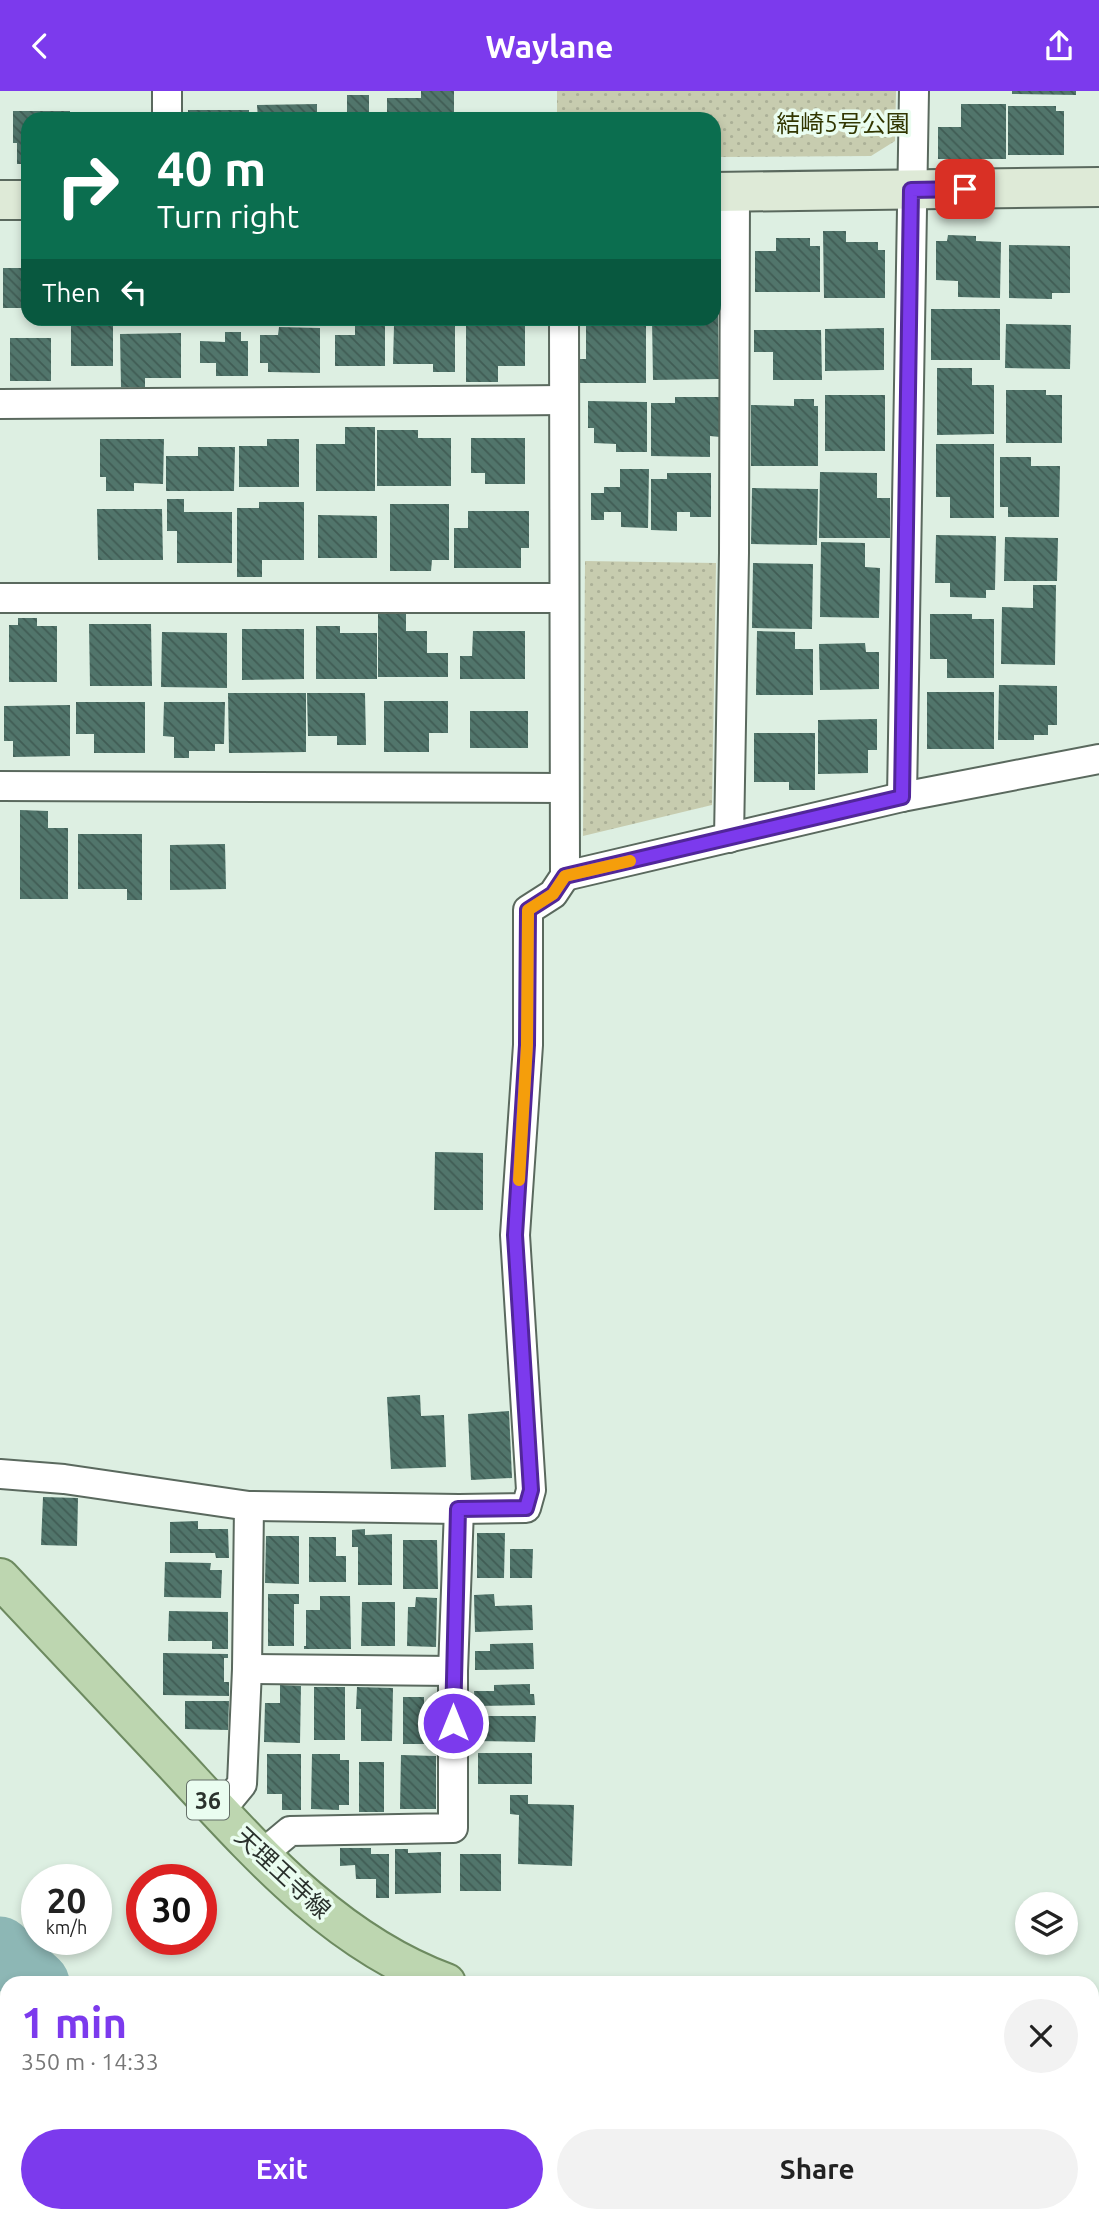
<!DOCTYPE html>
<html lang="en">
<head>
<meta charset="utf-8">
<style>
	:root { --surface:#fff; --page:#f2f2f2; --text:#222; --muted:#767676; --accent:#7c3aed }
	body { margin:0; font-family:Ubuntu,"Noto Sans JP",sans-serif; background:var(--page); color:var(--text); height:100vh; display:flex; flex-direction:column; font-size:26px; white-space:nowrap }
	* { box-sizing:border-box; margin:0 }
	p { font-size:23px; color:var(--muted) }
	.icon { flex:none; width:38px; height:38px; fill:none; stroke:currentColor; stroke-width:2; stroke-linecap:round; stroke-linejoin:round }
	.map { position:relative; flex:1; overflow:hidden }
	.drawer { position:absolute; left:0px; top:1885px; width:1099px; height:247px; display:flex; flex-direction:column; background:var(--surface); border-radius:21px 21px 0 0; box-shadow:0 4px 10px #0003 }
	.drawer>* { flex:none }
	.guide { position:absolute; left:21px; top:21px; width:700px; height:214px; border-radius:21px; box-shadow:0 4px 10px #0003; background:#0b6e4f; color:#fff; overflow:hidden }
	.buttons { position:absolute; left:1015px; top:1801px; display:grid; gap:14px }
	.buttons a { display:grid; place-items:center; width:63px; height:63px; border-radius:50%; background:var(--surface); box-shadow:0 4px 10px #0003; font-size:35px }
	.speed { position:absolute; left:21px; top:1773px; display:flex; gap:14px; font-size:35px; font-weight:700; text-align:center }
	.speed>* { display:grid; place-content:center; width:91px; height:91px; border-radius:50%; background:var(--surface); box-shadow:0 4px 10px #0003; line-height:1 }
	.speed small { font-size:18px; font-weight:400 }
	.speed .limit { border:10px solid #d22; background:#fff; color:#111 }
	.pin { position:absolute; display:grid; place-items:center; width:60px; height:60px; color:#fff; margin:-30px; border-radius:14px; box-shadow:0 4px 10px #0006 }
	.me { position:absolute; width:77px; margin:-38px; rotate:0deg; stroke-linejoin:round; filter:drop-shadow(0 0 5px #0008) }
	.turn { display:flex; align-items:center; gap:24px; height:147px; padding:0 21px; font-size:32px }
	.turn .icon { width:91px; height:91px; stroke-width:2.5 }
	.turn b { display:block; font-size:49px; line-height:60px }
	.then { display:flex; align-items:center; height:66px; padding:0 21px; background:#0003; gap:14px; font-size:26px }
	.round { display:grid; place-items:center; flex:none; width:74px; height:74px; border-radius:37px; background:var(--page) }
	.headline { display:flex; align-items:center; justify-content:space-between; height:119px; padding:0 21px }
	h1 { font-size:42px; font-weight:600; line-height:52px; color:var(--accent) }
	.cta { display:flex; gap:14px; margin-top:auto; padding:14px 21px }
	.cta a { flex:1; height:80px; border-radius:42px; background:var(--accent); color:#fff; font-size:28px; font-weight:600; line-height:80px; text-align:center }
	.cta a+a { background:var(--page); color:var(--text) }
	header { display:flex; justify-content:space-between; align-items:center; height:91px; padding:0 21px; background:var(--accent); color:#fff; font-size:32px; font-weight:600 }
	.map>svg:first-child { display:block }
</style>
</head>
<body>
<header><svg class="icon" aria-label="back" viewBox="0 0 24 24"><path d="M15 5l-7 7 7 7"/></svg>Waylane<svg class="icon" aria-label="share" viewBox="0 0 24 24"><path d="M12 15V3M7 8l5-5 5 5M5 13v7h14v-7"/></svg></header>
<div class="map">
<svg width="1099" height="2131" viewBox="0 0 1099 2131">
	<defs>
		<pattern id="park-dots" width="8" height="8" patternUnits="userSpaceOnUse" patternTransform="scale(1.75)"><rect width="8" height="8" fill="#c7ccaf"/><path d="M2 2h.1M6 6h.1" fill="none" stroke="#abb097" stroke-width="1.8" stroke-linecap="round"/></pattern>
		<pattern id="building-back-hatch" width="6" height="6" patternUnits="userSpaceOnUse" patternTransform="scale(1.75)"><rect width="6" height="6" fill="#51756b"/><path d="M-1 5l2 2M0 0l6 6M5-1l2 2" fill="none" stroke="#405c54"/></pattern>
	</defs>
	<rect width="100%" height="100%" fill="#ddefe2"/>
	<!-- park -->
	<g fill="url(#park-dots)">
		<polygon points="557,0 896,0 895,50 871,65 714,66 714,28 557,28"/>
		<polygon points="585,470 716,472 712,714 583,745"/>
	</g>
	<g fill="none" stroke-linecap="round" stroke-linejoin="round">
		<!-- river -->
		<g stroke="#8db7b5" stroke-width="63">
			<polyline points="0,1857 38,1892"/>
			<polyline points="916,2124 930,2131"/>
		</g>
	</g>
	<!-- building -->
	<g fill="url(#building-back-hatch)">
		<polygon points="421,0 454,0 454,28 387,28 387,7 421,7"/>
		<polygon points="1012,0 1076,0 1076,4 1012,3"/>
		<polygon points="347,4 369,4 369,23 384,23 384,28 342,28 342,24 347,24"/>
		<polygon points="317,13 317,28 258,28 257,14"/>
		<polygon points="961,13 1006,13 1006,68 938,68 938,36 961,36"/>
		<polygon points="1008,15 1056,15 1056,20 1064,20 1064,64 1008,64"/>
		<rect x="188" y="19" width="61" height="9"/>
		<polygon points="13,20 70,20 70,28 28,28 28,73 17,73 17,52 13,52"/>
		<rect x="75" y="22" width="49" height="6"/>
		<polygon points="516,22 516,28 468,28 468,23"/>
		<polygon points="823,140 846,140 846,151 878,151 878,159 885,159 885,207 824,207"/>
		<polygon points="948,144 976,145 976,150 1001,151 1000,207 958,206 958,190 936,189 936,150 947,150"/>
		<polygon points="776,147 810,147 810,155 820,155 820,201 755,201 755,160 776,160"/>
		<polygon points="1009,154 1070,155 1070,202 1052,202 1052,208 1009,207"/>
		<rect x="3" y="177" width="25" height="40"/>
		<rect x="931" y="218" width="69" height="51"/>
		<polygon points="718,225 719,288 653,289 652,228 714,228 714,226"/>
		<polygon points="617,228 646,228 646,292 580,292 580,268 586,268 586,232 617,232"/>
		<polygon points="355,231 385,231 385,275 335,275 335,244 355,244"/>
		<rect x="71" y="232" width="42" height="43"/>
		<polygon points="1006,233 1071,234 1070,278 1005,277"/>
		<polygon points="394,234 455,234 455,281 433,281 433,273 393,273"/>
		<polygon points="466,234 525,234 525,275 498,275 498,291 466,291"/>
		<polygon points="279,236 320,237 320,282 268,281 268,272 260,272 260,244 278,244"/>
		<polygon points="884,237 884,279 825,280 825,238"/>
		<polygon points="754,239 821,239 822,289 773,289 773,261 754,261"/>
		<polygon points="225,241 241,241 241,250 248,250 248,285 216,285 216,272 200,272 200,250 225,251"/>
		<polygon points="181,242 181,287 145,287 145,296 121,296 120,243"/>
		<rect x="10" y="247" width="41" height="43"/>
		<polygon points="937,277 972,277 972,294 994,294 994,343 937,344"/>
		<polygon points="1006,299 1046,299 1046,304 1062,304 1062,352 1006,352"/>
		<rect x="825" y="304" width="60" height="56"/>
		<polygon points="675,306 720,306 720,346 710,345 710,366 651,365 651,312 675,312"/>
		<polygon points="794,308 814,308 814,315 818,315 818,375 751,375 751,314 794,315"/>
		<polygon points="588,310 647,311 647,361 616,361 616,353 594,352 594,337 588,337"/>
		<polygon points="345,336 375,336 375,400 316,400 316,353 345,353"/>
		<polygon points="377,339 418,339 418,347 451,347 451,395 377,395"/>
		<polygon points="471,347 525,347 525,393 485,393 485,382 471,382"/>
		<polygon points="100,348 164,348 163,393 134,392 134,400 106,400 106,386 100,386"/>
		<polygon points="267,348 299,348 299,396 239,396 239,355 267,355"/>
		<polygon points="936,353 994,353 994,427 950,427 950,406 936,406"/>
		<polygon points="198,356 235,356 234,400 166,400 166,365 198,365"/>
		<polygon points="1000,366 1031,366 1031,375 1060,375 1059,426 1008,426 1008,416 1000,416"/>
		<polygon points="620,378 649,378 648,437 621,436 621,421 604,421 604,429 591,429 591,402 604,402 604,396 620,396"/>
		<polygon points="820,381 877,382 877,407 890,407 890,447 819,447"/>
		<polygon points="667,382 711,382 711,426 690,426 690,421 677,421 677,440 651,439 651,388 667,388"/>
		<polygon points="752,397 818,398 817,454 751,453"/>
		<polygon points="167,408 184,408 184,421 232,421 232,472 177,472 177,440 167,440"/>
		<polygon points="259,411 304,411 304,469 262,469 262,486 237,486 237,417 259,417"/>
		<polygon points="390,413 449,413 449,469 432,469 431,480 390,480"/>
		<polygon points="97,418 162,418 163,469 98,469"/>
		<polygon points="468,420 529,420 529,457 521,457 521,477 454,477 454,437 468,437"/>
		<polygon points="318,424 377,425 377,467 318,467"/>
		<polygon points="936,444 996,445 995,499 986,499 986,507 950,506 950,492 935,492"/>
		<polygon points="1005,446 1058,447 1057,490 1004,490"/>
		<polygon points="821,451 865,452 865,476 880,477 879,527 820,526"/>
		<polygon points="753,472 813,473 812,538 752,537"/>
		<polygon points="1033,494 1056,494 1055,574 1001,573 1002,516 1033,517"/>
		<polygon points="378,521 406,521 406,540 427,540 427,562 448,562 448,586 378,586"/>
		<polygon points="930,523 972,523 972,528 994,528 994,587 947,587 947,568 930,568"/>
		<polygon points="18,527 37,527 37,535 57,535 57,591 9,591 9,534 18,534"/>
		<polygon points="89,533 151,533 152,595 90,595"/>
		<polygon points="316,535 340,535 340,542 377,542 377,588 316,588"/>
		<polygon points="242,538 304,538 304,588 242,589"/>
		<polygon points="473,540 525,540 525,588 460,588 460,565 472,565"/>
		<polygon points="757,540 795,541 795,558 813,558 813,604 756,604"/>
		<polygon points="162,541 227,542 227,597 161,596"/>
		<polygon points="865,552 866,561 879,561 879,598 820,599 819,553"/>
		<polygon points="999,594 1057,595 1057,634 1048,634 1048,644 1034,644 1034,649 998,649"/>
		<rect x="927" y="601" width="67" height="57"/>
		<polygon points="228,602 306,602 306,661 229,662"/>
		<polygon points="307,602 365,602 366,654 337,654 337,645 308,645"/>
		<polygon points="384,610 448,610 448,642 429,642 429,661 384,661"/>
		<polygon points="76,611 145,611 145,662 94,662 94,643 76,643"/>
		<polygon points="164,611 225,611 224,653 215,653 215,660 189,660 189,667 174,667 174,646 163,645"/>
		<polygon points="70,614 70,665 13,666 13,650 4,650 4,615"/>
		<rect x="470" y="620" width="58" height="37"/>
		<polygon points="877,628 877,659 868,659 868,682 818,683 818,629"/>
		<polygon points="754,642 815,642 815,699 789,699 789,691 754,691"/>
		<polygon points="20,719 48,720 48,737 68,737 68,808 20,808"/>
		<polygon points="78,743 142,743 142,809 127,809 127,798 78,798"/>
		<polygon points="225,753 226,798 170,799 170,754"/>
		<polygon points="435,1061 483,1062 483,1119 434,1119"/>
		<polygon points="420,1304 421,1325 444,1324 446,1376 391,1378 387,1306"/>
		<polygon points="509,1320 512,1387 471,1389 468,1323"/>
		<polygon points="43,1406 78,1407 77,1455 41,1454"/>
		<polygon points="198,1430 198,1438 228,1438 229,1467 216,1467 215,1462 170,1462 170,1431"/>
		<polygon points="365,1438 365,1444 392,1443 392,1494 358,1494 358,1456 352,1456 352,1439"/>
		<polygon points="477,1442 505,1442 504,1487 477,1487"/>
		<polygon points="266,1445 299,1445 299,1493 265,1492"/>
		<polygon points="309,1446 336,1446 336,1465 346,1465 346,1491 309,1491"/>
		<polygon points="403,1449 437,1449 438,1498 403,1498"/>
		<polygon points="510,1458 533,1458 532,1487 510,1487"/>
		<polygon points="165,1471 211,1472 210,1479 222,1479 221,1507 164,1506"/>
		<polygon points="268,1503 299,1503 299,1513 294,1513 294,1555 268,1555"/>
		<polygon points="494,1503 495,1515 532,1514 533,1539 475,1541 474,1504"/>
		<polygon points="320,1505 350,1505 351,1558 304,1558 304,1555 306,1555 306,1519 320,1519"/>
		<polygon points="416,1506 437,1507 436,1556 407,1555 408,1516 415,1516"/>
		<polygon points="362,1511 395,1511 395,1555 361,1555"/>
		<polygon points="169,1520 228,1521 228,1558 212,1558 212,1550 168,1550"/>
		<polygon points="533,1552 534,1578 475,1579 475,1560 490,1560 490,1553"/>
		<polygon points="163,1562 228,1563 228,1567 224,1567 224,1591 229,1591 229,1605 163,1604"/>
		<polygon points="530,1593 530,1603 534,1603 535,1614 475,1615 474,1600 494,1600 494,1594"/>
		<polygon points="280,1594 301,1595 300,1652 264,1651 265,1612 280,1612"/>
		<rect x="314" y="1596" width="31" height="53"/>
		<polygon points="357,1596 393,1597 392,1650 361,1650 361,1618 356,1618"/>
		<polygon points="403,1606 424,1606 424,1620 436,1620 437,1653 403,1653"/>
		<polygon points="185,1610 229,1610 228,1639 185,1638"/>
		<polygon points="476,1625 536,1625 535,1651 476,1650"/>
		<rect x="478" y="1662" width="54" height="31"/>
		<polygon points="267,1663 301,1663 301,1719 282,1719 282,1703 267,1703"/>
		<polygon points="312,1663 340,1663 340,1669 349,1669 349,1714 339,1714 339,1719 311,1718"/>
		<polygon points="401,1664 436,1665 436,1718 400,1718"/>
		<rect x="359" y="1671" width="25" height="50"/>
		<polygon points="510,1704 528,1704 528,1713 574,1714 572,1775 518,1773 519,1724 510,1723"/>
		<polygon points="340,1757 371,1757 371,1763 389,1763 389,1807 376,1807 376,1788 356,1788 355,1774 340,1775"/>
		<polygon points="395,1758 408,1758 408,1762 441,1761 441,1802 395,1803"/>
		<rect x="460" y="1763" width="41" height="37"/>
	</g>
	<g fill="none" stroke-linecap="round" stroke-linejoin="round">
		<defs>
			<g id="street">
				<polyline points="167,0 167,28"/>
				<polyline points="0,313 564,309"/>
				<polyline points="0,507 564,507"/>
				<polyline points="0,695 564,697"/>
				<polyline points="902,706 914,0"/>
				<polyline points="729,747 734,462 735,100"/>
				<polyline points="565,785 902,706 1099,668"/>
				<polyline points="0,1383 64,1388 249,1415 459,1418 526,1417 531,1399 515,1144 528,954 528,819 553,803 565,785 564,228"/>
				<polyline points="247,1578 453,1580"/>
				<polyline points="219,1721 242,1693 247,1578 249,1415"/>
				<polyline points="260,1765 290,1740 453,1737 453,1580 459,1418"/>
			</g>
			<g id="secondary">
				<polyline points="714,101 1099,96"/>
				<polyline points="0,109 28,109"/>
			</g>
			<g id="primary">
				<path d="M0 1487C58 1549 117 1611 175 1673 254 1758 334 1851 446 1892"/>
				<polyline points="1092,1939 1099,1939"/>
			</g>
		</defs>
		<!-- street casing -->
		<use href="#street" stroke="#5a695e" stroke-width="32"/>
		<!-- secondary casing -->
		<use href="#secondary" stroke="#5a695e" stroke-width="42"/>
		<!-- primary casing -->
		<use href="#primary" stroke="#6d8a60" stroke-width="42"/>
		<!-- street -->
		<use href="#street" stroke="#fff" stroke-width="28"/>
		<!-- secondary -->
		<use href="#secondary" stroke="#deead7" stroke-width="38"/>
		<!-- primary -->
		<use href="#primary" stroke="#bdd6b0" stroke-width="38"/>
	</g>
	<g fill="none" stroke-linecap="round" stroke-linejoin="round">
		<defs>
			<polyline id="route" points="453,1632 458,1418 526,1417 531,1399 515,1144 527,954 528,819 553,803 565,785 902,706 911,99 965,98"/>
		</defs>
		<!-- route casing -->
		<use href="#route" stroke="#51269a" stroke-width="18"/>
		<!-- route -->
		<use href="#route" stroke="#7c3aed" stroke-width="12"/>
		<!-- slow -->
		<polyline stroke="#f59e0b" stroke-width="12" points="519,1089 527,954 528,819 553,803 565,785 630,770"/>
	</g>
	<g text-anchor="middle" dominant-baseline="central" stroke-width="7" stroke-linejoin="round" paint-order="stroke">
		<!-- shield labels -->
		<rect fill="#eafdf0" stroke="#646f68" stroke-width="2" x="187" y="1689.5" width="42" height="39" rx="5"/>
		<g font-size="23" font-weight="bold" fill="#2b322d">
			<text x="208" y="1709">36</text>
		</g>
		<!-- park labels -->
		<g font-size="24" fill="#313600" stroke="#eafdf0">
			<text x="843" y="32">結崎5号公園</text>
		</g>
		<!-- street labels -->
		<g font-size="24" fill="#2b322d" stroke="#eafdf0">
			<text transform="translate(283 1782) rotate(43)">天理王寺線</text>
		</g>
	</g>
</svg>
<div class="buttons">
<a><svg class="icon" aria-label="layers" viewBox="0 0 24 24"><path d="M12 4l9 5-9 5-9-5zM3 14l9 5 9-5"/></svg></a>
</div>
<div class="speed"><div>20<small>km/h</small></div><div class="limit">30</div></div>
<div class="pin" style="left:965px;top:98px;background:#d93025"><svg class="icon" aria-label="arrive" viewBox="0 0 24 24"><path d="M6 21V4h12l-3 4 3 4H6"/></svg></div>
<svg class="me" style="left:453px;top:1632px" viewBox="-20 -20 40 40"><circle r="17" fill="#7c3aed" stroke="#fff" stroke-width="3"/><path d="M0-11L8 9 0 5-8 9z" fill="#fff"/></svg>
<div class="guide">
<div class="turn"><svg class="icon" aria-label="right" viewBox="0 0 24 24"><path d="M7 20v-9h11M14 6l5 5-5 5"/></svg><div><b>40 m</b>Turn right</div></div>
<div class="then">Then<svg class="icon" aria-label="left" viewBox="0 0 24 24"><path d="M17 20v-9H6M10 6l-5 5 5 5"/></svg></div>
</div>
<section class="drawer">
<div class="headline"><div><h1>1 min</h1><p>350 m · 14:33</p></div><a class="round"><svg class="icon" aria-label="close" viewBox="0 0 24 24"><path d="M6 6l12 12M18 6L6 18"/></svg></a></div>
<div class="cta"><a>Exit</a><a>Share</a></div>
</section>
</div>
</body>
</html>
